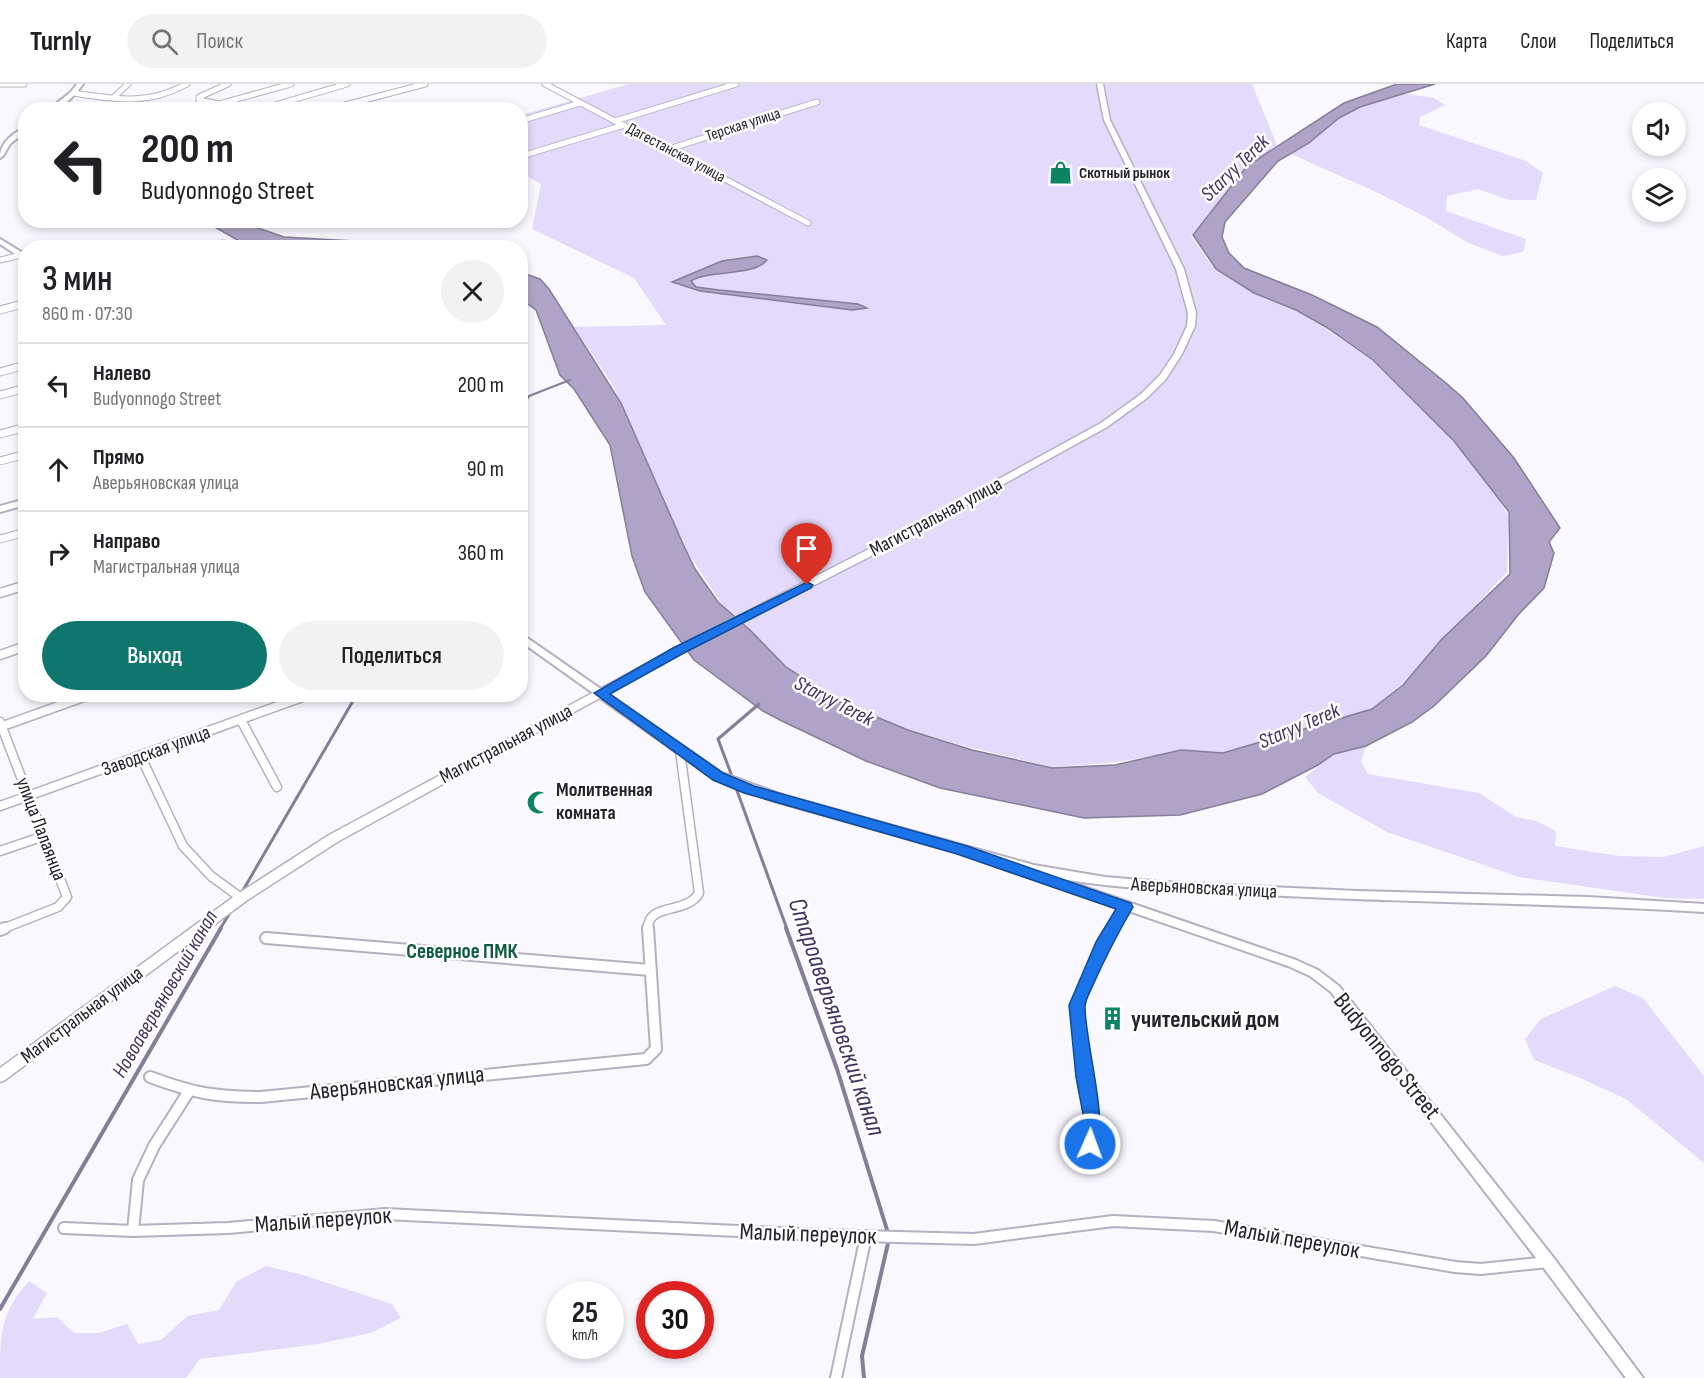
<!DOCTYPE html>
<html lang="ru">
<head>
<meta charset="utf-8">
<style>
	:root { --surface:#fff; --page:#f2f2f2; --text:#202124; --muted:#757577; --line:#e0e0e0; --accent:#0f766e }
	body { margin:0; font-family:"Sofia Sans Condensed",sans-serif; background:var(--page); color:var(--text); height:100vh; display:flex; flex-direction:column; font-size:22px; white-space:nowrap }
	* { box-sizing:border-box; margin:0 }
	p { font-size:20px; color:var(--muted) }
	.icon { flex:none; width:33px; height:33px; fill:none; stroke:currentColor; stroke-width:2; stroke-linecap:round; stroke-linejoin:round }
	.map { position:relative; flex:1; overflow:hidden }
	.panel { position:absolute; left:18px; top:156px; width:510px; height:462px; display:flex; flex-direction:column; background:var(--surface); border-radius:24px; box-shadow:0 3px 9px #0003 }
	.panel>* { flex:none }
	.guide { position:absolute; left:18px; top:18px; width:510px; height:126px; border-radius:24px; box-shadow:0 3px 9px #0003; background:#fff; color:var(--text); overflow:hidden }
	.controls { position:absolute; left:1632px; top:18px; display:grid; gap:12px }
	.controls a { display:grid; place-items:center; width:54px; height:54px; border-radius:50%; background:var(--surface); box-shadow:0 3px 9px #0003; font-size:30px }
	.speed { position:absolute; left:546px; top:1197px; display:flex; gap:12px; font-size:30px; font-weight:700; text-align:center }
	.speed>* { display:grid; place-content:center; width:78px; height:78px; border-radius:50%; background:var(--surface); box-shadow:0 3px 9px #0003; line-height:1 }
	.speed small { font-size:15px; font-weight:400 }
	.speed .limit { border:9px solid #d22; background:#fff; color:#111 }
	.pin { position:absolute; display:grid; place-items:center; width:51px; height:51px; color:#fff; margin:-62px -26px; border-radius:50% 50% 50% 0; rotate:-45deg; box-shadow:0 0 6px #0007 }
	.pin .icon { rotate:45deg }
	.me { position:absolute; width:66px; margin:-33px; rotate:2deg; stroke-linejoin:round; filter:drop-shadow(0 0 4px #0008) }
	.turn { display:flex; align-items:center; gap:21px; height:126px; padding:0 24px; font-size:27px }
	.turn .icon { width:78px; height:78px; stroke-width:2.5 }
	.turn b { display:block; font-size:42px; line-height:51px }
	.round { display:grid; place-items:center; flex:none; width:63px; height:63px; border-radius:32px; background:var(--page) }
	.headline { display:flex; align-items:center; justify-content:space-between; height:102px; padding:0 24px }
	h1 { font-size:36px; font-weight:600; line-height:45px }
	.cta { display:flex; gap:12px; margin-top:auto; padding:12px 24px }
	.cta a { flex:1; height:69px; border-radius:36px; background:var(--accent); color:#fff; font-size:24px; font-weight:600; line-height:69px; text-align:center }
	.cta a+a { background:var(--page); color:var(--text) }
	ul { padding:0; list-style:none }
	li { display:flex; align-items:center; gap:18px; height:84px; padding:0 24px; border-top:2px solid var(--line) }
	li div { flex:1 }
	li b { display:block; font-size:22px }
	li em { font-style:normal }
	header { display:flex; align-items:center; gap:36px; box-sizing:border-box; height:84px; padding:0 30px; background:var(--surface); border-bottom:2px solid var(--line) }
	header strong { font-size:28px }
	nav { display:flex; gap:33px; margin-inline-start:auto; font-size:21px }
	.search { width:420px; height:54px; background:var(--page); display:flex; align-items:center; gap:15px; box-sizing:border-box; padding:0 21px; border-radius:33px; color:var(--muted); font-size:22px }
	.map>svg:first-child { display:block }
</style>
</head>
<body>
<header>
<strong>Turnly</strong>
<div class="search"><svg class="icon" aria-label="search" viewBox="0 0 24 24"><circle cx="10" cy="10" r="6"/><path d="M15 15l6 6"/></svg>Поиск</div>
<nav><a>Карта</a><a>Слои</a><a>Поделиться</a></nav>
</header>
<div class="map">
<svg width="1704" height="1294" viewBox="0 0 1704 1294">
	<rect width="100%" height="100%" fill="#faf8ff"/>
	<!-- green -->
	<g fill="#e4dafb">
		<polygon points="629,0 1252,0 1277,61 1248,81 1191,152 1211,181 1255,209 1289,223 1323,243 1373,277 1447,349 1495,409 1508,432 1507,488 1402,600 1369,627 1224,669 1183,667 1109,679 1050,683 961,661 895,641 824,608 766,567 721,519 685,464 613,301 574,243 666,241 634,194 532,145 541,100 521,89 521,31"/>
		<polygon points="1406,10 1434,14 1445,21 1420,33 1419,41 1526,77 1543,89 1536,116 1510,116 1478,105 1447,112 1446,127 1526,155 1523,168 1503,172 1468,159 1426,133 1378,109 1291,70 1310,59 1339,34 1362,23"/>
		<polygon points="1366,662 1361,677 1368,690 1479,709 1516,733 1536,737 1556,747 1555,762 1620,772 1664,773 1704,762 1704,815 1665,814 1519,793 1387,748 1318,709 1305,693 1334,670"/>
		<polygon points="1615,902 1643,914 1704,992 1704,1079 1626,1015 1578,993 1534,976 1525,955 1541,935"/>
		<path d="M266 1182 303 1191 392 1220 401 1234 371 1249 318 1260 200 1275 186 1294H0C0 1251 0 1229 29 1197L47 1209 33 1235 57 1233 74 1249H99L127 1240 138 1260 161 1256 187 1232 219 1226 236 1198Z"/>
	</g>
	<!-- water -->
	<g fill="#afa4c7" stroke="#867d98" stroke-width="1.5">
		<polygon points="1397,0 1435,0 1360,23 1339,34 1309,59 1278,77 1225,138 1222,153 1229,169 1244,184 1312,211 1377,243 1446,299 1463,314 1514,374 1560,444 1549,458 1554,469 1544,504 1518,531 1486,572 1434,622 1412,638 1366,662 1334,670 1318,681 1262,710 1180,731 1084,734 940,704 866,677 782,637 763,627 694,576 645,508 632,472 610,361 574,305 560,291 536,226 521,215 520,188 540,195 549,205 621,319 683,460 695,485 718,518 751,547 786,583 840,618 908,646 972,666 1052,684 1115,681 1181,666 1223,669 1372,625 1403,601 1441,556 1510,490 1509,428 1454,357 1373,276 1326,243 1296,226 1254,209 1216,185 1193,151 1247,82 1344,19"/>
		<polygon points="210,137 238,137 284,153 390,159 418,163 277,162 241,158 211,141"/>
		<path d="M757 172 767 176C753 193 711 185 691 197L696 203 719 206 858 220 867 224 852 226 700 207 672 198 722 177Z"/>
	</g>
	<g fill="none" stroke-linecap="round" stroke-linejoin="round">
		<!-- stream-far2 -->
		<polyline stroke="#867d98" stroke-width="2" points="520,328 529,312 570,296"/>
		<!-- stream-far1 -->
		<g stroke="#867d98" stroke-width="3">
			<polyline points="733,695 718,655 759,620"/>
			<polyline points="735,701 787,845"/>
			<polyline points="242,808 357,610"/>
			<polyline points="220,845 231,827"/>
		</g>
		<!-- stream -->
		<g stroke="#867d98" stroke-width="4">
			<polyline points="786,844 837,985 888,1149"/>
			<polyline points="0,1225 221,844"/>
			<polyline points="864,1294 862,1272 889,1155"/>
		</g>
		<defs>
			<g id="minor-far3">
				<polyline points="0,0 24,0"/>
				<polyline points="228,0 199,13 199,16 219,20 291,0"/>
				<polyline points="545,0 808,139"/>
				<path d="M73 9C117 15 146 22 187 0"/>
				<polyline points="113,14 128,0"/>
				<polyline points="258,26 347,0"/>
				<polyline points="326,26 425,0"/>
				<polyline points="520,37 580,19"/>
				<polyline points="615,37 736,0"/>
				<polyline points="669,65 817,18"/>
				<polyline points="525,71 624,41"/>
				<polyline points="205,164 222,159 276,164"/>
				<polyline points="0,176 21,171"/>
			</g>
			<g id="minor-far2">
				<polyline points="0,226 26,219"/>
				<polyline points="0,288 26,281"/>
				<polyline points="0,311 26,304"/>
				<polyline points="0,350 26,343"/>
				<polyline points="0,377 26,370"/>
				<polyline points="0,455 26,448"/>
			</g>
			<g id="minor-far1">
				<polyline points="0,509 26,501"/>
				<polyline points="0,571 26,562"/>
				<polyline points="241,636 277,703"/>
				<polyline points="0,638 67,813 58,823 2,845"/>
				<polyline points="0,643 92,610"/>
				<polyline points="141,673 183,762 211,792 241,814"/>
				<polyline points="0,722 311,610"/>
				<polyline points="0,767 44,752"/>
				<path d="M648 845C647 818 687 831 699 809L680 667"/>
				<polyline points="1111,845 1125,823"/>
			</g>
			<g id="minor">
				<polyline points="0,846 5,844"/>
				<polyline points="266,854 650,886"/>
				<path d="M150 993C193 1009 215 1013 261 1013L646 975 656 965 648 844"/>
				<polyline points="1090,1060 1091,1030 1077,921 1103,858 1112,844"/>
				<polyline points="64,1144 133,1147 228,1144 385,1130 821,1151 974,1155 1113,1137 1214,1142 1455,1183 1481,1185 1548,1178"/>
				<polyline points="133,1147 138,1096 154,1062 189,1007"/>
				<polyline points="836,1294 866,1152"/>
			</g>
			<g id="tertiary">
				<path d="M77 0H83C75 11 62 26 48 26L71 8Z"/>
				<path d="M26 42V47L10 60 3 72 0 74C0 58 13 50 26 42Z"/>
				<polygon points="0,155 26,171 26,177 0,160"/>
				<polygon points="26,415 26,421 0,428 0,422"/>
				<path d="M520 549 722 689 782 711 1034 781 1105 793 1164 798 1357 807 1588 813 1704 820V828C1558 819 1411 819 1265 811 1196 808 1129 806 1061 795L1296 876 1318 886 1339 902 1553 1173 1643 1294H1626L1543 1183 1331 908 1310 892 1288 882 1033 794 1031 791 1033 789 774 717 714 695 520 557Z"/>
			</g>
			<polygon id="secondary" points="1097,0 1103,0 1110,36 1184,185 1196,229 1195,242 1182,270 1166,295 1147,314 1107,343 910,452 682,569 339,757 246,817 5,996 0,998 0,984 236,811 329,751 674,565 902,448 1101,339 1141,310 1160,291 1174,270 1187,242 1188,229 1176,185 1104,36"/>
		</defs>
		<!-- minor-far3 casing -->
		<use href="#minor-far3" stroke="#b5b0c1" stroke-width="7"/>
		<!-- minor-far2 casing -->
		<use href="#minor-far2" stroke="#b5b0c1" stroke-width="9"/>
		<!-- minor-far1 casing -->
		<use href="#minor-far1" stroke="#b5b0c1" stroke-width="11"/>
		<!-- minor casing -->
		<use href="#minor" stroke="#b5b0c1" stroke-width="14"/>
		<!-- tertiary casing -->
		<use href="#tertiary" stroke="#b5b0c1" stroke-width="4"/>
		<!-- secondary casing -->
		<use href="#secondary" stroke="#b5b0c1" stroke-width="3"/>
		<!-- minor-far3 -->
		<use href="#minor-far3" stroke="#fff" stroke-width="5"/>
		<!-- minor-far2 -->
		<use href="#minor-far2" stroke="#fff" stroke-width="7"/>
		<!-- minor-far1 -->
		<use href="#minor-far1" stroke="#fff" stroke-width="8"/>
		<!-- minor -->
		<use href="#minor" stroke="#fff" stroke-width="10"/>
		<!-- tertiary -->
		<use href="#tertiary" fill="#fff" fill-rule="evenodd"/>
		<!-- secondary -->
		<use href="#secondary" fill="#fff" fill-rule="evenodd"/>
	</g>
	<!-- route -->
	<path fill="#1a73e8" stroke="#114b97" stroke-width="1.5" d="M807 498 813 501 811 504 682 570 610 610 723 689 754 702 967 762 1131 819 1133 823C1118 849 1105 874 1093 901 1090 908 1085 916 1085 923 1085 957 1109 1040 1096 1065L1090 1067 1084 1065 1081 1060 1083 1030 1076 993 1069 921 1096 858 1116 825 957 770 744 709 713 696 594 609 673 564Z"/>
	<!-- icons -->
	<defs>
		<symbol id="shop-bare" viewBox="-9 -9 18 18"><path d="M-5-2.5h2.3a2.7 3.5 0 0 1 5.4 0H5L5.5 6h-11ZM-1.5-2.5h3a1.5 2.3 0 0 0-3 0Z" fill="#0c8362" stroke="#fff" stroke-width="2.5" paint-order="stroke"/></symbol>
		<symbol id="mosque-bare" viewBox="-9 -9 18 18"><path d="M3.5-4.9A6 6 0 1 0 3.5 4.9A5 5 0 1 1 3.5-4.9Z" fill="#0c8362" stroke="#fff" stroke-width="2.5" paint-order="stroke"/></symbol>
		<symbol id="building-bare" viewBox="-9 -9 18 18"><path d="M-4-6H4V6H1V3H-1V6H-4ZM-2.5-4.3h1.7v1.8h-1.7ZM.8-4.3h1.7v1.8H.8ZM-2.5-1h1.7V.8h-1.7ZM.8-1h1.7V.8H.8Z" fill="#0c8362" stroke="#fff" stroke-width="2.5" paint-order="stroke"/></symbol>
	</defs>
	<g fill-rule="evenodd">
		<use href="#shop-bare" x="1044" y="72" width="33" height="33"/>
		<use href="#mosque-bare" x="522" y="702" width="33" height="33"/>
		<use href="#building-bare" x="1096" y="918" width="33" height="33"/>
	</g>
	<g text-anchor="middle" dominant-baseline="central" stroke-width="5" stroke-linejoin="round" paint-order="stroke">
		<!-- far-street labels -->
		<g font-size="16" fill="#252329" stroke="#fff">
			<text transform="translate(743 41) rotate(-18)">Терская улица</text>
			<text transform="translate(676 69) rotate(28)">Дагестанская улица</text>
		</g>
		<!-- far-poi labels -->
		<g font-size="16" font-weight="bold" fill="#252329" stroke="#fff" text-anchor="start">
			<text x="1079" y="89">Скотный рынок</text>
		</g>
		<!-- street labels -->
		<g font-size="20" fill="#252329" stroke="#fff">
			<text transform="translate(936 433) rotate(-28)">Магистральная улица</text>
			<text transform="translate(506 660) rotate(-28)">Магистральная улица</text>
			<text transform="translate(156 667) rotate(-20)">Заводская улица</text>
			<text transform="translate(41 745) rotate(69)">улица Лалаянца</text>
			<text transform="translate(1204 804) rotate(3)">Аверьяновская улица</text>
			<text transform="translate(82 931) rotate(-37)">Магистральная улица</text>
		</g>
		<!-- poi labels -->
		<g font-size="20" font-weight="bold" fill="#252329" stroke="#fff" text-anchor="start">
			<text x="556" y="706">Молитвенная<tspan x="556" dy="23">комната</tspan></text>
		</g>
		<!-- water labels -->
		<g font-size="21" font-style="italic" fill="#433261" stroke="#fff">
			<text transform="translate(1235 84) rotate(-44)">Staryy Terek</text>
			<text transform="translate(834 617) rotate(27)">Staryy Terek</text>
			<text transform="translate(1299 642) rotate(-23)">Staryy Terek</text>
			<text transform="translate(165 910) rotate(-60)">Новоаверьяновский канал</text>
		</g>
		<!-- neighbourhood labels -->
		<g font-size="21" font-weight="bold" fill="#0e5a43" stroke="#fff">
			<text x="462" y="867">Северное ПМК</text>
		</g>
		<!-- near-poi labels -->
		<g font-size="24" font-weight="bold" fill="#252329" stroke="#fff" text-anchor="start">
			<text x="1131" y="935">учительский дом</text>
		</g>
		<!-- near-street labels -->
		<g font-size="24" fill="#252329" stroke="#fff">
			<text transform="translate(1387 972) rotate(51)">Budyonnogo Street</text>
			<text transform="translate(397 999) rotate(-6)">Аверьяновская улица</text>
			<text transform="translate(323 1136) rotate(-4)">Малый переулок</text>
			<text transform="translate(808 1150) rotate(2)">Малый переулок</text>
			<text transform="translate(1292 1155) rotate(10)">Малый переулок</text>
		</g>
		<!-- near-water labels -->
		<g font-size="26" font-style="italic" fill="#433261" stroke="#fff">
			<text transform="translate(836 933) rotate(71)">Староаверьяновский канал</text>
		</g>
	</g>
</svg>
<div class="controls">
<a><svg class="icon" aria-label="sound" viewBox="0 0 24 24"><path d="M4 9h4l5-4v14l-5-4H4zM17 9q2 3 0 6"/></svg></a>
<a><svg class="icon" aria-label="layers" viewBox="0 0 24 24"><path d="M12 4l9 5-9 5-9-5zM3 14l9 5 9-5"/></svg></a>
</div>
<div class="speed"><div>25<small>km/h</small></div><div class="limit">30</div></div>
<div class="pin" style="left:807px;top:501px;background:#d93025"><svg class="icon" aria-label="arrive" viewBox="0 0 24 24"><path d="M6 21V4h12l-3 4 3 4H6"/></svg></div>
<svg class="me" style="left:1090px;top:1060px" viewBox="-20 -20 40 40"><circle r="17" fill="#1a73e8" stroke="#fff" stroke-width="3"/><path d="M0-11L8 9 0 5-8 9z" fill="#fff"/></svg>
<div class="guide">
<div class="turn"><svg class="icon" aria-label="left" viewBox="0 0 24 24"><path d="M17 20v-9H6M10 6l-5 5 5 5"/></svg><div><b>200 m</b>Budyonnogo Street</div></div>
</div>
<section class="panel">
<div class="headline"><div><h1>3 мин</h1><p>860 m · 07:30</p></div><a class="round"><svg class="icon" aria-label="close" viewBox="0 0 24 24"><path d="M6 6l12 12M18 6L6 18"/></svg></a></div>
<ul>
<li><svg class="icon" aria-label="left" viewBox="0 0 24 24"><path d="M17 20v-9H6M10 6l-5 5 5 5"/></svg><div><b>Налево</b><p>Budyonnogo Street</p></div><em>200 m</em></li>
<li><svg class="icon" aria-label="ahead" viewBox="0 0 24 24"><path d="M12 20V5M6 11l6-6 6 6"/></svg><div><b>Прямо</b><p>Аверьяновская улица</p></div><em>90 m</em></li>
<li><svg class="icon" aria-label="right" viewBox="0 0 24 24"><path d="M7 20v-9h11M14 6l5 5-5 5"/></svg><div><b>Направо</b><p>Магистральная улица</p></div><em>360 m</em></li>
</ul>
<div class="cta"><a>Выход</a><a>Поделиться</a></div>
</section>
</div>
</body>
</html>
